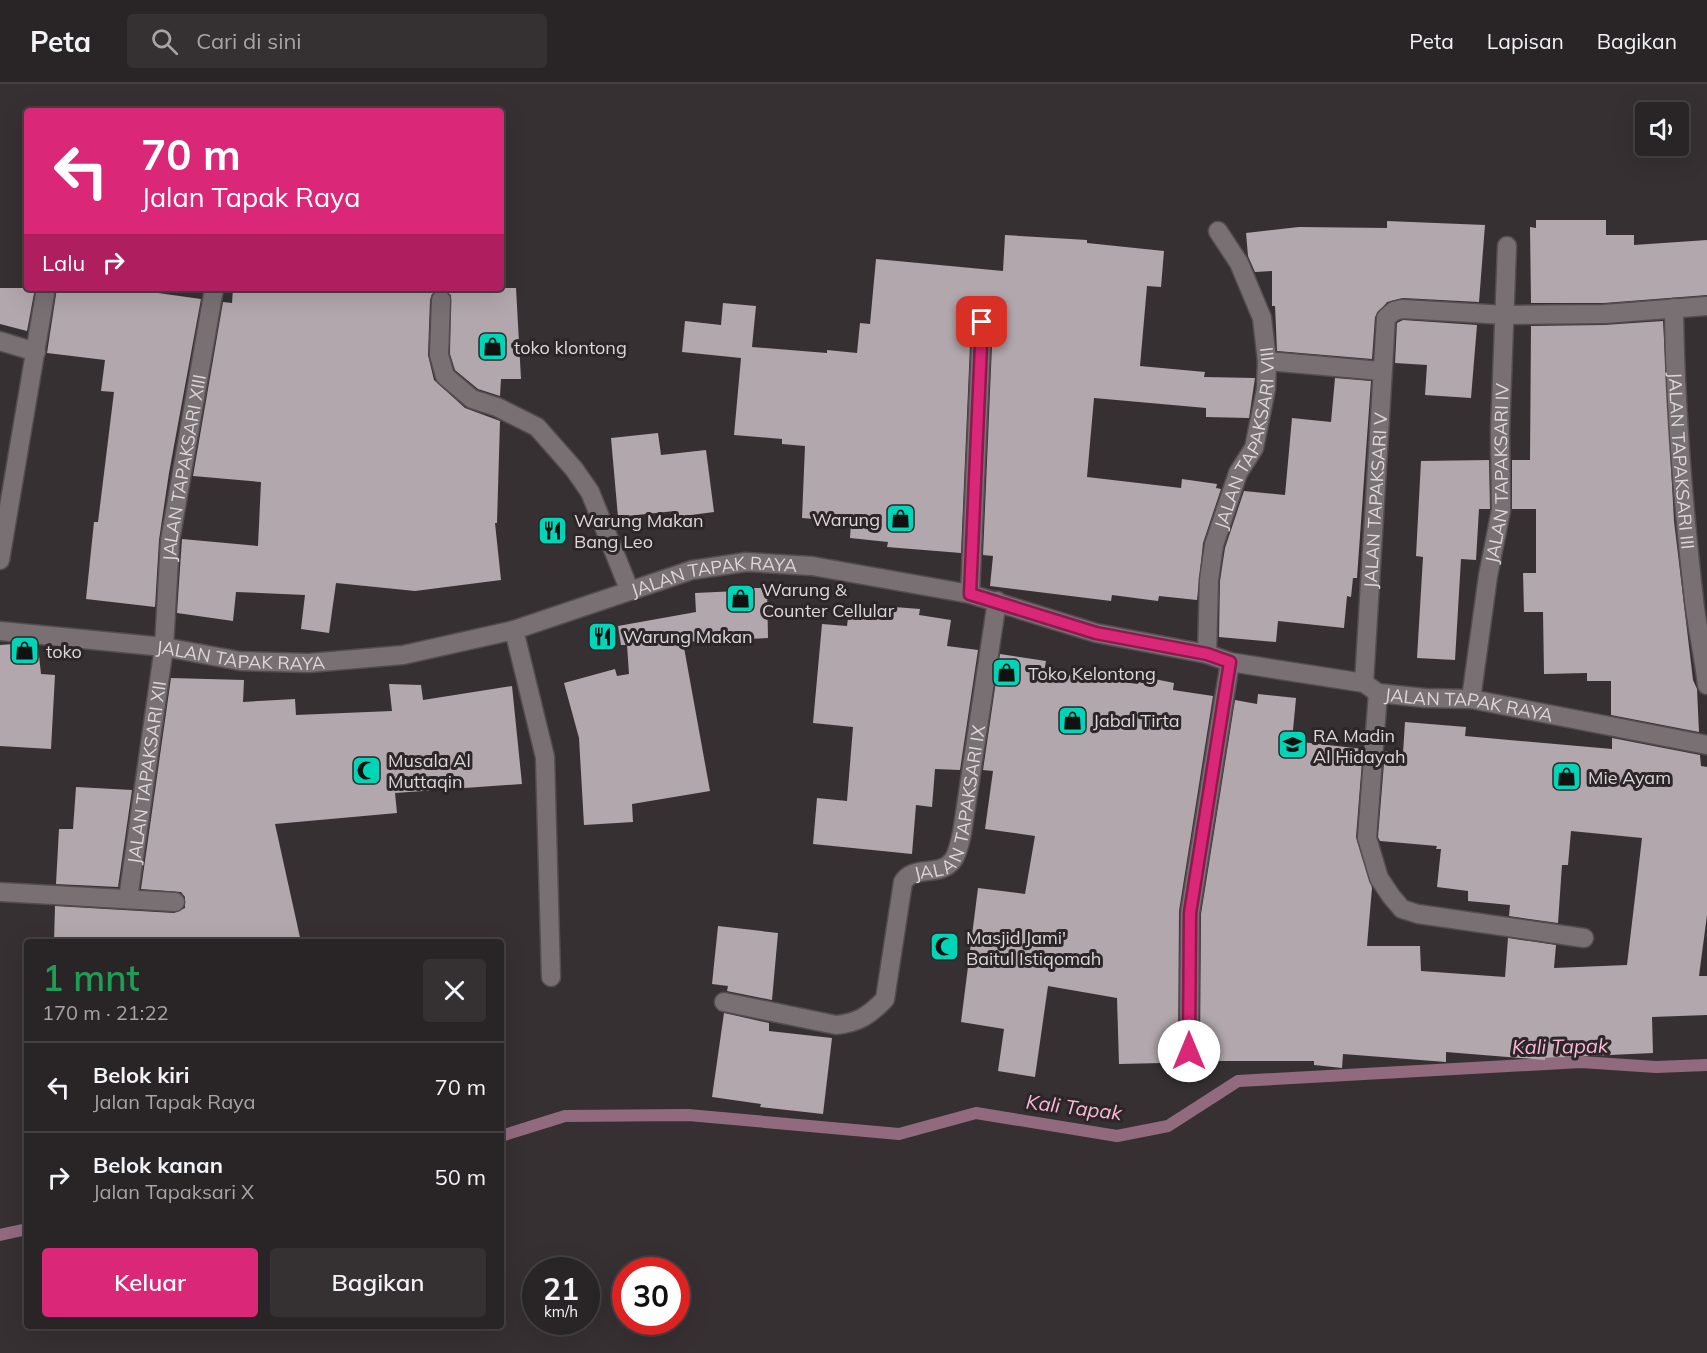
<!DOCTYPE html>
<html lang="id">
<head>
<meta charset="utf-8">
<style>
	:root { --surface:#292426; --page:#353032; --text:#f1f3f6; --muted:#a5a4a7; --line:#454143; --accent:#db2777 }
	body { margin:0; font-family:Mulish,sans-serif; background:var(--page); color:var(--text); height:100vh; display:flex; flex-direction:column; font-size:22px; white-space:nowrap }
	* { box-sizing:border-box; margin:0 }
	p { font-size:20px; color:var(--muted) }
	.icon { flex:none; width:33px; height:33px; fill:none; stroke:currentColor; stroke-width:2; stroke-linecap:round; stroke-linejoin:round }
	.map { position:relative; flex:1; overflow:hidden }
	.details { position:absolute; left:24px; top:855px; width:480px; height:390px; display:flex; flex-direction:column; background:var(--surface); border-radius:6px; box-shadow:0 6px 24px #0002,0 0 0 2px var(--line) }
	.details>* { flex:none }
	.top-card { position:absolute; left:24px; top:24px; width:480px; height:183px; border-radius:6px; box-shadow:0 6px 24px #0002,0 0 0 2px var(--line); background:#db2777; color:#fff; overflow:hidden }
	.fabs { position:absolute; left:1635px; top:18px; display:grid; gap:12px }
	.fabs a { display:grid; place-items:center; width:54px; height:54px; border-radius:6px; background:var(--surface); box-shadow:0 6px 24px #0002,0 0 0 2px var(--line); font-size:30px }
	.speed { position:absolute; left:522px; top:1173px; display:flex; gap:12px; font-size:30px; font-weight:700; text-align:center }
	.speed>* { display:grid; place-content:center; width:78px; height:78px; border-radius:50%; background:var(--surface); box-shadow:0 6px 24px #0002,0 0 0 2px var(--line); line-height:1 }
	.speed small { font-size:15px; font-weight:400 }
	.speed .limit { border:9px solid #d22; background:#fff; color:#111 }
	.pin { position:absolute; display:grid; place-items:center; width:51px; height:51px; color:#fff; margin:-26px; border-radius:12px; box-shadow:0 3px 9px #0006 }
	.me { position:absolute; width:66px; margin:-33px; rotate:0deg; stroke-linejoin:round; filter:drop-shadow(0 0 4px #0008) }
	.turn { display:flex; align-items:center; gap:21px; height:126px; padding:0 18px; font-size:27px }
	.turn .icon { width:78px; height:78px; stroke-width:2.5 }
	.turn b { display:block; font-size:42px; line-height:51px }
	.then { display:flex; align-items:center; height:57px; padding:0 18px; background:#0003; gap:12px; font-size:22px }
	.round { display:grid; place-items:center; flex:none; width:63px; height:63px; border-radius:6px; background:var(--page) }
	.head { display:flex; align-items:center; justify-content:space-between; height:102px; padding:0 18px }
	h1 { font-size:36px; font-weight:600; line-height:45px; color:#1e9e55 }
	.cta { display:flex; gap:12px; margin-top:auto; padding:12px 18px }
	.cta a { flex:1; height:69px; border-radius:6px; background:var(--accent); color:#fff; font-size:24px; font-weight:600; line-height:69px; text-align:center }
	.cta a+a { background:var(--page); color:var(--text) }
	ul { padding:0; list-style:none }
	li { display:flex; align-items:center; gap:18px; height:90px; padding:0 18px; border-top:2px solid var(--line) }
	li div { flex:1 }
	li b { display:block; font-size:22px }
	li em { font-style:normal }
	header { display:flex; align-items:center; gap:36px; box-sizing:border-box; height:84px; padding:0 30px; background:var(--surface); border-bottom:2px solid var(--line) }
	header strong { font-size:28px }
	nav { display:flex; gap:33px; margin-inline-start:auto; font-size:21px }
	.search { width:420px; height:54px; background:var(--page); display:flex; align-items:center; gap:15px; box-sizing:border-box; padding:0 21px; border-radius:6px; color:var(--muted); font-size:22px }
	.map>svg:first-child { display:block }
</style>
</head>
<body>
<header>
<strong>Peta</strong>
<div class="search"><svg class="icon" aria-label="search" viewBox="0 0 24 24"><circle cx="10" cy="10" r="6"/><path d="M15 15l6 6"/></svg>Cari di sini</div>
<nav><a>Peta</a><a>Lapisan</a><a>Bagikan</a></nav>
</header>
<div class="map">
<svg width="1707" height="1269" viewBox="0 0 1707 1269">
	<rect width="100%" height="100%" fill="#373033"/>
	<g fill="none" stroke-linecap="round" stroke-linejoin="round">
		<!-- stream -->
		<g stroke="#926a7e" stroke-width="12">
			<polyline points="501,1052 565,1032 688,1031 899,1050 976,1029 1117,1052 1168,1042 1238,997 1581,978 1656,983 1707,981"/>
			<polyline points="0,1151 27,1145"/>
		</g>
	</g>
	<!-- building -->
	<g fill="#b1a7ac">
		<polygon points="1536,136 1606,136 1606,151 1634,151 1634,161 1707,156 1707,211 1604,219 1531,219 1530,143 1536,144"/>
		<polygon points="1387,137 1485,141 1479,218 1403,214 1387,218 1375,233 1372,275 1277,267 1275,222 1272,222 1272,187 1255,188 1248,172 1246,149 1299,143 1387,144"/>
		<polygon points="1005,151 1087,156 1087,159 1164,167 1161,203 1147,202 1140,282 1205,288 1204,293 1255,294 1249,334 1206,333 1206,324 1094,314 1087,393 1181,404 1182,395 1217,400 1216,404 1221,405 1203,459 1197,516 1159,512 1158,517 1112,511 1111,517 990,502 993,472 983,471 993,238 988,228 976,228 971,238 961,469 887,463 888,458 850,454 851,438 802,434 805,362 782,360 782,355 734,351 741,274 682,268 685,237 721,241 723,219 756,222 752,263 827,269 827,266 857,269 860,239 870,240 876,175 1003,187"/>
		<polygon points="0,204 35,204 27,247 0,240"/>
		<polygon points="57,204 122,204 201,215 169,389 159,456 155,523 86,515 94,438 98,438 114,308 101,307 105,276 47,269"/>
		<polygon points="233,204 516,204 521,295 501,295 500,312 478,305 455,286 450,270 451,211 441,205 432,210 430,216 428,271 434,296 465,324 500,337 497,439 495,439 501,496 415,507 336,499 329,549 301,545 305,511 236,508 233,537 177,529 182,455 258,462 261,398 193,392 223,218 232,219"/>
		<polygon points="1403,236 1477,241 1471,314 1425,311 1427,281 1395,279 1397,239"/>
		<polygon points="1663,237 1674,437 1693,596 1697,605 1699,648 1611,631 1611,597 1587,597 1587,589 1544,590 1543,528 1524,528 1523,489 1536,489 1536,425 1512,425 1512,376 1530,376 1531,242 1604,241"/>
		<polygon points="1335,294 1371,297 1357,494 1353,494 1351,513 1347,512 1344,544 1278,537 1276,558 1219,553 1220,497 1225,464 1244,407 1285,411 1292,334 1331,338"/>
		<polygon points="658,349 661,371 706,366 714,428 676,433 675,427 618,433 611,354"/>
		<polygon points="1489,376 1490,425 1479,425 1476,476 1461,475 1455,576 1417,574 1423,473 1416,472 1421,377"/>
		<polygon points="738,504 767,504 768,554 683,558 710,707 632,720 633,738 584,741 579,654 564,599 615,585 617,592 629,590 627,561 621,561 618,542 696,528 695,509 738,507"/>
		<polygon points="881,522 920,525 919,531 951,536 947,562 978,566 960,686 935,685 932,723 916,721 912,770 813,760 817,714 847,717 853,643 813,639 822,540 847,542 849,526 880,529"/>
		<polygon points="13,560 38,562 41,590 55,591 51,665 0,662 0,561"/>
		<polygon points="1000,570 1046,577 1044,588 1138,600 1140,592 1174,599 1173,606 1213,612 1179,827 1178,967 1183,976 1162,975 1162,979 1119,980 1117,914 1048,902 1035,993 998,987 1004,945 961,938 978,804 1025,810 1035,752 985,745 993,687 983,686"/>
		<polygon points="171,594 244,596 243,618 295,615 296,631 392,627 389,600 421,601 423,616 512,602 522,700 395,709 397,729 275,740 301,858 54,858 55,822 174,829 185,824 185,813 181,808 141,805"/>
		<polygon points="1258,610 1296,614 1292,657 1363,665 1356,753 1372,804 1367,862 1420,862 1421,887 1505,893 1508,854 1556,861 1554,884 1627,881 1642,754 1571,747 1568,781 1562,781 1558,839 1509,832 1510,821 1468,817 1468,807 1437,803 1441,765 1436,765 1437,762 1380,757 1378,753 1385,667 1403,669 1405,638 1466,643 1465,652 1612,665 1612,654 1700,671 1701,682 1707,683 1707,831 1699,892 1707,892 1707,931 1652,933 1653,969 1545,974 1545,976 1446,968 1446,978 1343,970 1342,984 1314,981 1314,977 1195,977 1200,967 1201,830 1235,616 1257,620"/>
		<polygon points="76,703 132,706 118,803 56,800 59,745 73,745"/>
		<polygon points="718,842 778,849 772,916 727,907 728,902 712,900"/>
		<polygon points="724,929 769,939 769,947 832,954 823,1030 760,1023 761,1020 712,1013"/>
	</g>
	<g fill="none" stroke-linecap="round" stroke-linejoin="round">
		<defs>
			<g id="minor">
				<polyline points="441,216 439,271 445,292 472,315 497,323 537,343 574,385 590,408 629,505"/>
				<path id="s1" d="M1674 224C1675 321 1683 419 1694 516 1697 544 1704 573 1707 601"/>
				<polyline points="0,257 36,268"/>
				<polyline points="1267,277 1381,287"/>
				<polyline points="0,476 46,204"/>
				<polyline points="970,510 982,238"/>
				<polyline points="514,546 545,673 551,893"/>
				<path id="s2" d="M0 547 164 563 240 577 309 579 403 571 514 546 692 486 746 478 812 482 970 510 1096 549 1207 570 1230 578 1364 599 1378 609 1425 614 1471 615 1707 661"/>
				<path id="s3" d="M1207 570 1209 496 1214 461 1238 389 1254 364 1266 305 1267 277 1262 234 1239 179 1218 147"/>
				<path id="s4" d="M1364 599 1386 234 1394 227 1402 225 1506 231 1604 230 1707 222"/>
				<polyline points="1378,609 1367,754 1379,794 1391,812 1402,825 1418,830 1584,854"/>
				<path id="s5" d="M1471 615 1488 492 1501 426 1500 348 1507 162"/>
				<polyline points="0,808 175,818"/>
				<path id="s6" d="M128 815 164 563 170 457 214 205"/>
				<path id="s7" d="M724 918 836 941C858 939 870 931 885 915L903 798C914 780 940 794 953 776 958 769 960 758 962 749L997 517"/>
				<polyline points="1189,967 1190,829 1230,578"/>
			</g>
		</defs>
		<!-- minor casing -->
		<use href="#minor" stroke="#544d50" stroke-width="21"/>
		<!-- minor -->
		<use href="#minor" stroke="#797074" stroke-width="18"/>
	</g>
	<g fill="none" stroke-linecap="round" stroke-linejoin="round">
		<defs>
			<polyline id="route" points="982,238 970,510 1096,549 1207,570 1230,578 1190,829 1189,967"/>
		</defs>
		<!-- route casing -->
		<use href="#route" stroke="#8e194d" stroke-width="15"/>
		<!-- route -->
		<use href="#route" stroke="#db2777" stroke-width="10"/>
	</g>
	<!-- icons -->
	<defs>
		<symbol id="shop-square" viewBox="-11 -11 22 22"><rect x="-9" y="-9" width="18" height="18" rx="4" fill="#01d5b7" stroke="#2d2629"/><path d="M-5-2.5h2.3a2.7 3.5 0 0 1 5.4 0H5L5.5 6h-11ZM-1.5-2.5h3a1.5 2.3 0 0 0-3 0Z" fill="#111"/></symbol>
		<symbol id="restaurant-square" viewBox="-11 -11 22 22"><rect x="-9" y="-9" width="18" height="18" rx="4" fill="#01d5b7" stroke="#2d2629"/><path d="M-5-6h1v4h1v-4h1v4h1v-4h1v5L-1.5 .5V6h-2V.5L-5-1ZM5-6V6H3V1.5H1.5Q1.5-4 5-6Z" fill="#111"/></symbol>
		<symbol id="school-square" viewBox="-11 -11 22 22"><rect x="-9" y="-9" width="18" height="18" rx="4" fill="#01d5b7" stroke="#2d2629"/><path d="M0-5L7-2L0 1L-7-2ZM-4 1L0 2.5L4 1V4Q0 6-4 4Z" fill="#111"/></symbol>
		<symbol id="mosque-square" viewBox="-11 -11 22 22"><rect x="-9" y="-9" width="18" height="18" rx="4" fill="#01d5b7" stroke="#2d2629"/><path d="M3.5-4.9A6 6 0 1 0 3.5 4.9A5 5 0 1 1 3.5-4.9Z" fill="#111"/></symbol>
	</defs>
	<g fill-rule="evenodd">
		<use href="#shop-square" x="476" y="246" width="33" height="33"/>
		<use href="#shop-square" x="884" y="418" width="33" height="33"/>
		<use href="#restaurant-square" x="536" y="430" width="33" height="33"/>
		<use href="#shop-square" x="724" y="498" width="33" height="33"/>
		<use href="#restaurant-square" x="586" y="536" width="33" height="33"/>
		<use href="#shop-square" x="8" y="550" width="33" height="33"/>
		<use href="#shop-square" x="990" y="572" width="33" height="33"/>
		<use href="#shop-square" x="1056" y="620" width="33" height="33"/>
		<use href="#school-square" x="1276" y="644" width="33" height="33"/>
		<use href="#mosque-square" x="350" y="670" width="33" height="33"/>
		<use href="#shop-square" x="1550" y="676" width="33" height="33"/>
		<use href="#mosque-square" x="928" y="846" width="33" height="33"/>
	</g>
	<g text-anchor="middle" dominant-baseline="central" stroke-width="6" stroke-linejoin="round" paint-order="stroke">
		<!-- poi labels -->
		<g font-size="18" fill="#dcd7d9" stroke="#2d2629" text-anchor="start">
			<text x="514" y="263">toko klontong</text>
			<text x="880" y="435" text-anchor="end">Warung</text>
			<text x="574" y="436">Warung Makan<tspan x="574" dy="21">Bang Leo</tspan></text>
			<text x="762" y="505">Warung &amp;<tspan x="762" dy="21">Counter Cellular</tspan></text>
			<text x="623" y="552">Warung Makan</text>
			<text x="46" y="567">toko</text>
			<text x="1028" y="589">Toko Kelontong</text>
			<text x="1093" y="636">Jabal Tirta</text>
			<text x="1313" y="651">RA Madin<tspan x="1313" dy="21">Al Hidayah</tspan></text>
			<text x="388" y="676">Musala Al<tspan x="388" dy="21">Muttaqin</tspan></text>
			<text x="1588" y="693">Mie Ayam</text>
			<text x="966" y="853">Masjid Jami'<tspan x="966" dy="21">Baitul Istiqomah</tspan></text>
		</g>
		<!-- street labels -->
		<g font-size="18" fill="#dcd7d9" stroke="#2d2629">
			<text stroke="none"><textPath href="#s3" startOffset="222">JALAN TAPAKSARI VIII</textPath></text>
			<text stroke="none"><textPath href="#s1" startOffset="153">JALAN TAPAKSARI III</textPath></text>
			<text stroke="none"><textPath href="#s6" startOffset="435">JALAN TAPAKSARI XIII</textPath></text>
			<text stroke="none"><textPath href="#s5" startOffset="228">JALAN TAPAKSARI IV</textPath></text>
			<text stroke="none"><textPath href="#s4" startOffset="183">JALAN TAPAKSARI V</textPath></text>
			<text stroke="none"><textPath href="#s2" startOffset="728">JALAN TAPAK RAYA</textPath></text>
			<text stroke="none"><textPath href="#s2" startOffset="242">JALAN TAPAK RAYA</textPath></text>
			<text stroke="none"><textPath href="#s2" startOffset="1502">JALAN TAPAK RAYA</textPath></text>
			<text stroke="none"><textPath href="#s6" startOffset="128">JALAN TAPAKSARI XII</textPath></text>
			<text stroke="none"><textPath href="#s7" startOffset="394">JALAN TAPAKSARI IX</textPath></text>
		</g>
		<!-- water labels -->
		<g font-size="20" font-style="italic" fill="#fcb9da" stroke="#2d2629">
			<text transform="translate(1560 962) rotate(-1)">Kali Tapak</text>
			<text transform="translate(1074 1023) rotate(7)">Kali Tapak</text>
		</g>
	</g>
</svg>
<div class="fabs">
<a><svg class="icon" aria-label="sound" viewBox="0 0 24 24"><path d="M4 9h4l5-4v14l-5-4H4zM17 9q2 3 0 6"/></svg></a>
</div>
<div class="speed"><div>21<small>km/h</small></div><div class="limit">30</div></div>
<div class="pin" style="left:982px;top:238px;background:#d93025"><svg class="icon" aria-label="arrive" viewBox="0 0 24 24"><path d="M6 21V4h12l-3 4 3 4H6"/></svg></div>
<svg class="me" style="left:1189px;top:967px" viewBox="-20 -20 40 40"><circle r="19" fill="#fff"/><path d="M0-13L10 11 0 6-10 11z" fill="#db2777"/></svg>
<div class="top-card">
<div class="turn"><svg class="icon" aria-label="left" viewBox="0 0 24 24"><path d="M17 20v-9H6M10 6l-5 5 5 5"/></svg><div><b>70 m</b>Jalan Tapak Raya</div></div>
<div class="then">Lalu<svg class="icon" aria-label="right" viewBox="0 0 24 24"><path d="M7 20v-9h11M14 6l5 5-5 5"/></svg></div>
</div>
<section class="details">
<div class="head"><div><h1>1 mnt</h1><p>170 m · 21:22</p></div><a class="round"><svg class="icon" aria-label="close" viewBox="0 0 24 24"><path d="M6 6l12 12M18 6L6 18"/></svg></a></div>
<ul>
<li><svg class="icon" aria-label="left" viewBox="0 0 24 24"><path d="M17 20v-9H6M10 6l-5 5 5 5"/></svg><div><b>Belok kiri</b><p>Jalan Tapak Raya</p></div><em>70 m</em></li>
<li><svg class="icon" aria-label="right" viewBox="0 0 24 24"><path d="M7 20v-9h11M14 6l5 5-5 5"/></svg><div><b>Belok kanan</b><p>Jalan Tapaksari X</p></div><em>50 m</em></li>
</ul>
<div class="cta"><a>Keluar</a><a>Bagikan</a></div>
</section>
</div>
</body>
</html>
